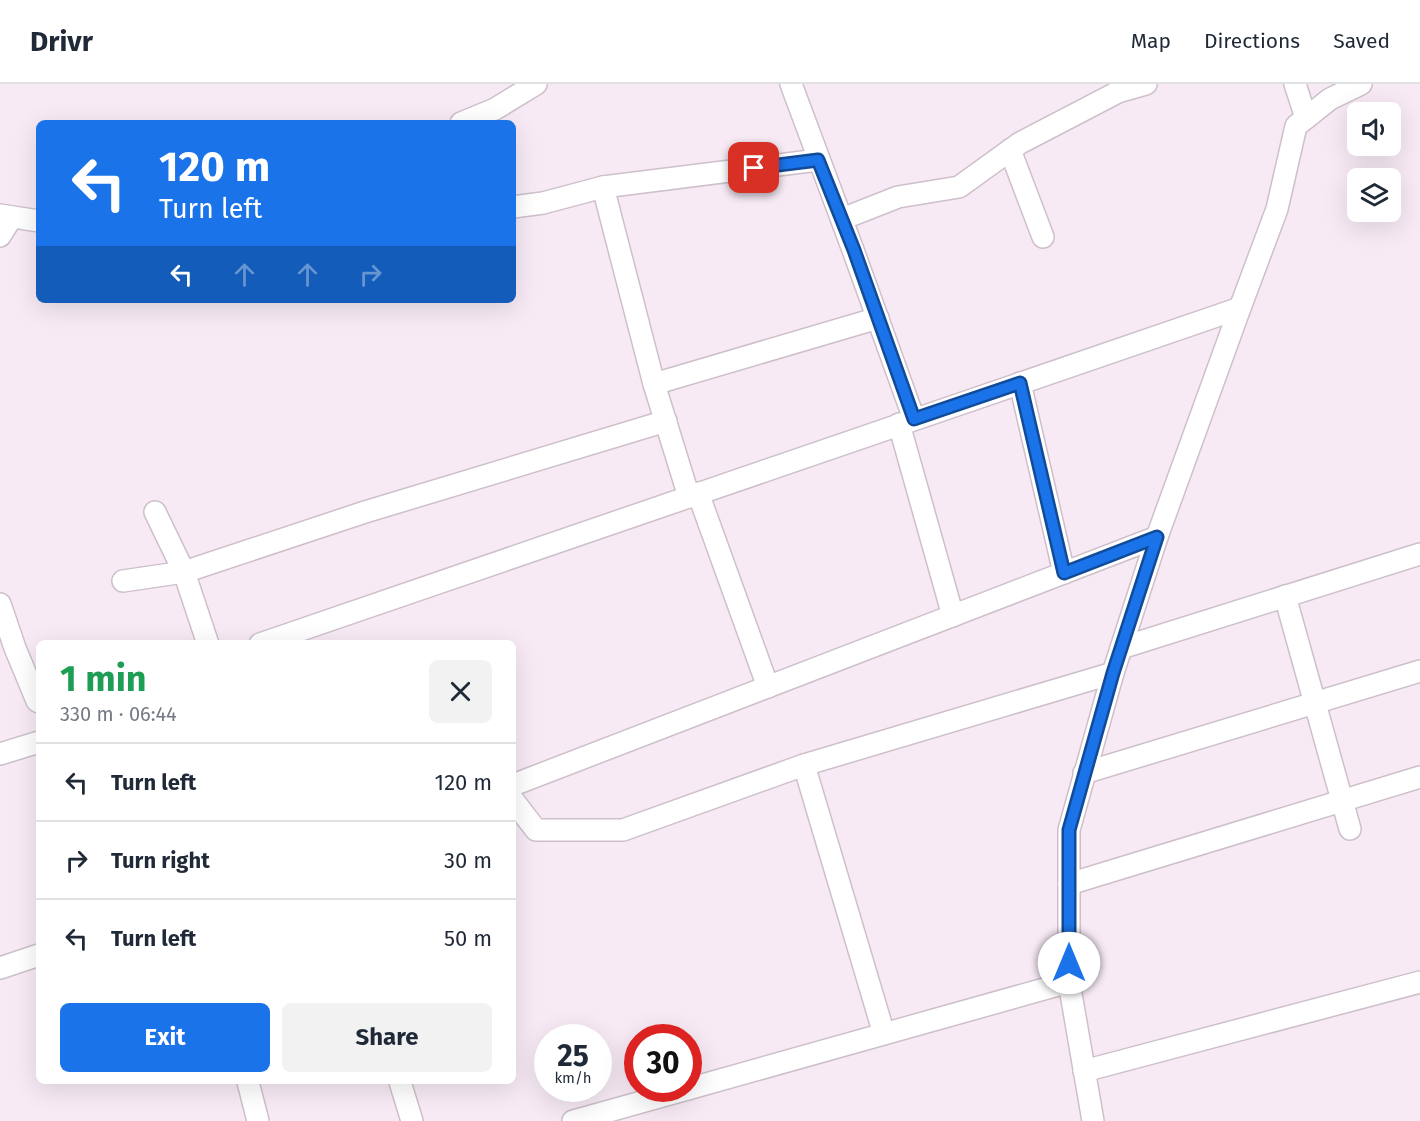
<!DOCTYPE html>
<html lang="en">
<head>
<meta charset="utf-8">
<style>
	:root { --surface:#fff; --page:#f2f2f3; --text:#1f2937; --muted:#747a83; --line:#e0e1e3; --accent:#1a73e8 }
	body { margin:0; font-family:"Fira Sans",sans-serif; background:var(--page); color:var(--text); height:100vh; display:flex; flex-direction:column; font-size:22px; white-space:nowrap }
	* { box-sizing:border-box; margin:0 }
	p { font-size:20px; color:var(--muted) }
	.icon { flex:none; width:33px; height:33px; fill:none; stroke:currentColor; stroke-width:2; stroke-linecap:round; stroke-linejoin:round }
	.map { position:relative; flex:1; overflow:hidden }
	.drawer { position:absolute; left:36px; top:556px; width:480px; height:444px; display:flex; flex-direction:column; background:var(--surface); border-radius:9px; box-shadow:0 6px 24px #0002 }
	.drawer>* { flex:none }
	.banner { position:absolute; left:36px; top:36px; width:480px; height:183px; border-radius:9px; box-shadow:0 6px 24px #0002; background:#1a73e8; color:#fff; overflow:hidden }
	.fabs { position:absolute; left:1347px; top:18px; display:grid; gap:12px }
	.fabs a { display:grid; place-items:center; width:54px; height:54px; border-radius:9px; background:var(--surface); box-shadow:0 6px 24px #0002; font-size:30px }
	.speed { position:absolute; left:534px; top:940px; display:flex; gap:12px; font-size:30px; font-weight:700; text-align:center }
	.speed>* { display:grid; place-content:center; width:78px; height:78px; border-radius:50%; background:var(--surface); box-shadow:0 6px 24px #0002; line-height:1 }
	.speed small { font-size:15px; font-weight:400 }
	.speed .limit { border:9px solid #d22; background:#fff; color:#111 }
	.pin { position:absolute; display:grid; place-items:center; width:51px; height:51px; color:#fff; margin:-26px; border-radius:12px; box-shadow:0 3px 9px #0006 }
	.me { position:absolute; width:66px; margin:-33px; rotate:0deg; stroke-linejoin:round; filter:drop-shadow(0 0 4px #0008) }
	.turn { display:flex; align-items:center; gap:21px; height:126px; padding:0 24px; font-size:27px }
	.turn .icon { width:78px; height:78px; stroke-width:2.5 }
	.turn b { display:block; font-size:42px; line-height:51px }
	.lanes { display:flex; align-items:center; height:57px; padding:0 24px; background:#0003; justify-content:center; gap:30px; direction:ltr }
	.lanes .off { opacity:.35 }
	.round { display:grid; place-items:center; flex:none; width:63px; height:63px; border-radius:9px; background:var(--page) }
	.overview { display:flex; align-items:center; justify-content:space-between; height:102px; padding:0 24px }
	h1 { font-size:36px; font-weight:700; line-height:45px; color:#1e9e55 }
	.primary-button { display:flex; gap:12px; margin-top:auto; padding:12px 24px }
	.primary-button a { flex:1; height:69px; border-radius:9px; background:var(--accent); color:#fff; font-size:24px; font-weight:700; line-height:69px; text-align:center }
	.primary-button a+a { background:var(--page); color:var(--text) }
	ul { padding:0; list-style:none }
	li { display:flex; align-items:center; gap:18px; height:78px; padding:0 24px; border-top:2px solid var(--line) }
	li div { flex:1 }
	li b { display:block; font-size:22px }
	li em { font-style:normal }
	header { display:flex; align-items:center; gap:36px; box-sizing:border-box; height:84px; padding:0 30px; background:var(--surface); border-bottom:2px solid var(--line) }
	header strong { font-size:28px }
	nav { display:flex; gap:33px; margin-inline-start:auto; font-size:21px }
	.map>svg:first-child { display:block }
</style>
</head>
<body>
<header>
<strong>Drivr</strong>
<nav><a>Map</a><a>Directions</a><a>Saved</a></nav>
</header>
<div class="map">
<svg width="1420" height="1037" viewBox="0 0 1420 1037">
	<rect width="100%" height="100%" fill="#f7eaf5"/>
	<g fill="none" stroke-linecap="round" stroke-linejoin="round">
		<defs>
			<g id="minor">
				<polyline points="791,0 853,166 914,335"/>
				<polyline points="1295,0 1306,34"/>
				<polyline points="461,39 495,25 536,0"/>
				<polyline points="1010,66 1043,153"/>
				<polyline points="603,103 654,300 689,413"/>
				<polyline points="513,123 543,119 603,103 818,76"/>
				<polyline points="0,131 39,137"/>
				<polyline points="842,135 898,113 959,103 1020,59 1118,8 1146,0"/>
				<polyline points="0,152 12,133"/>
				<polyline points="1020,299 1064,489"/>
				<polyline points="654,300 878,234"/>
				<polyline points="899,340 953,532"/>
				<polyline points="698,409 768,603"/>
				<polyline points="155,428 184,488 208,560"/>
				<polyline points="123,497 184,488 365,428 666,337"/>
				<polyline points="1285,512 1350,745"/>
				<polyline points="0,520 15,564 37,617 39,618"/>
				<polyline points="260,560 1240,224"/>
				<polyline points="1121,564 1420,470"/>
				<polyline points="0,670 39,658"/>
				<polyline points="804,681 884,950"/>
				<polyline points="1084,689 1420,587"/>
				<polyline points="513,701 1157,453"/>
				<polyline points="513,716 536,746 623,746 804,681 1113,589"/>
				<polyline points="1069,800 1420,693"/>
				<polyline points="0,884 39,871"/>
				<polyline points="1084,987 1420,898"/>
				<polyline points="248,998 258,1037"/>
				<polyline points="400,998 412,1037"/>
				<polyline points="688,1005 1069,898"/>
				<polyline points="573,1037 688,1005"/>
				<polyline points="1093,1037 1069,898 1069,746 1113,589 1157,453 1240,224 1277,125 1296,42 1330,15 1361,0"/>
			</g>
		</defs>
		<!-- minor casing -->
		<use href="#minor" stroke="#cdc0cb" stroke-width="24"/>
		<!-- minor -->
		<use href="#minor" stroke="#fff" stroke-width="21"/>
	</g>
	<g fill="none" stroke-linecap="round" stroke-linejoin="round">
		<defs>
			<polyline id="route" points="754,84 818,76 854,166 914,335 1020,299 1064,489 1157,453 1113,589 1069,746 1069,879"/>
		</defs>
		<!-- route casing -->
		<use href="#route" stroke="#114b97" stroke-width="15"/>
		<!-- route -->
		<use href="#route" stroke="#1a73e8" stroke-width="10"/>
	</g>
</svg>
<div class="fabs">
<a><svg class="icon" aria-label="sound" viewBox="0 0 24 24"><path d="M4 9h4l5-4v14l-5-4H4zM17 9q2 3 0 6"/></svg></a>
<a><svg class="icon" aria-label="layers" viewBox="0 0 24 24"><path d="M12 4l9 5-9 5-9-5zM3 14l9 5 9-5"/></svg></a>
</div>
<div class="speed"><div>25<small>km/h</small></div><div class="limit">30</div></div>
<div class="pin" style="left:754px;top:84px;background:#d93025"><svg class="icon" aria-label="arrive" viewBox="0 0 24 24"><path d="M6 21V4h12l-3 4 3 4H6"/></svg></div>
<svg class="me" style="left:1069px;top:879px" viewBox="-20 -20 40 40"><circle r="19" fill="#fff"/><path d="M0-13L10 11 0 6-10 11z" fill="#1a73e8"/></svg>
<div class="banner">
<div class="turn"><svg class="icon" aria-label="left" viewBox="0 0 24 24"><path d="M17 20v-9H6M10 6l-5 5 5 5"/></svg><div><b>120 m</b>Turn left</div></div>
<div class="lanes"><svg class="icon" aria-label="left" viewBox="0 0 24 24"><path d="M17 20v-9H6M10 6l-5 5 5 5"/></svg><svg class="icon off" aria-label="ahead" viewBox="0 0 24 24"><path d="M12 20V5M6 11l6-6 6 6"/></svg><svg class="icon off" aria-label="ahead" viewBox="0 0 24 24"><path d="M12 20V5M6 11l6-6 6 6"/></svg><svg class="icon off" aria-label="right" viewBox="0 0 24 24"><path d="M7 20v-9h11M14 6l5 5-5 5"/></svg></div>
</div>
<section class="drawer">
<div class="overview"><div><h1>1 min</h1><p>330 m · 06:44</p></div><a class="round"><svg class="icon" aria-label="close" viewBox="0 0 24 24"><path d="M6 6l12 12M18 6L6 18"/></svg></a></div>
<ul>
<li><svg class="icon" aria-label="left" viewBox="0 0 24 24"><path d="M17 20v-9H6M10 6l-5 5 5 5"/></svg><div><b>Turn left</b></div><em>120 m</em></li>
<li><svg class="icon" aria-label="right" viewBox="0 0 24 24"><path d="M7 20v-9h11M14 6l5 5-5 5"/></svg><div><b>Turn right</b></div><em>30 m</em></li>
<li><svg class="icon" aria-label="left" viewBox="0 0 24 24"><path d="M17 20v-9H6M10 6l-5 5 5 5"/></svg><div><b>Turn left</b></div><em>50 m</em></li>
</ul>
<div class="primary-button"><a>Exit</a><a>Share</a></div>
</section>
</div>
</body>
</html>
